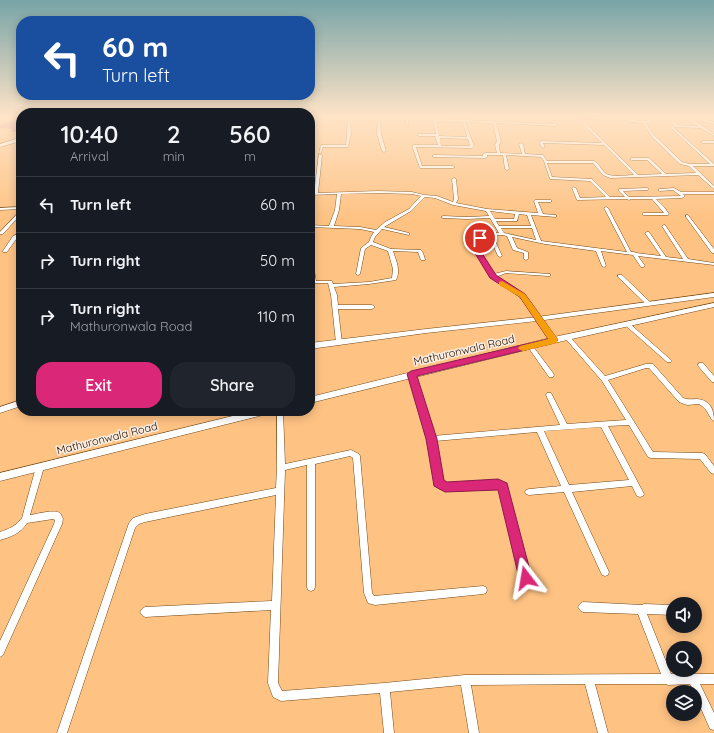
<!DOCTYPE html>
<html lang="en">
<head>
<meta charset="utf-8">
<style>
	:root { --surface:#171b24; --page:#20242c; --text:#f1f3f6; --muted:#9ea1a6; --line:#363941; --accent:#db2777 }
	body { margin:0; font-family:Quicksand,sans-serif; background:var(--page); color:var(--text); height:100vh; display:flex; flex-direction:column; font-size:15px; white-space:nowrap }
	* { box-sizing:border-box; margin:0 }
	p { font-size:13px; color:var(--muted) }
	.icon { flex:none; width:22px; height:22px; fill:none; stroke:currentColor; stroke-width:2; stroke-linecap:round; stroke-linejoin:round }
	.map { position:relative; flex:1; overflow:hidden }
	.details { position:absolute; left:16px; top:108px; width:299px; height:308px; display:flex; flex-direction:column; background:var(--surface); border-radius:16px; box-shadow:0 2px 10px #0003 }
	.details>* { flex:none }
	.hud { position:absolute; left:16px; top:16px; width:299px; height:84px; border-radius:16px; box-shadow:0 2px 10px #0003; background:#1a4fa0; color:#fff; overflow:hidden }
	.tools { position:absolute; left:666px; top:597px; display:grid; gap:8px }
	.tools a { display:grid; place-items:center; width:36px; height:36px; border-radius:50%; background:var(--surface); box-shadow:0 2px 10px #0003; font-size:20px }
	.pin { position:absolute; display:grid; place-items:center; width:34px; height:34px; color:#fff; margin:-17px; border:2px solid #fff; border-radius:50%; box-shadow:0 1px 4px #0007 }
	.me { position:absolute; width:44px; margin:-22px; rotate:346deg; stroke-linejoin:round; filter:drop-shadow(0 0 3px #0008) }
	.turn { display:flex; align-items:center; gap:14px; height:84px; padding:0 20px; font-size:18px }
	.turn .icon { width:52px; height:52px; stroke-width:2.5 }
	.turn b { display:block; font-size:28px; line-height:34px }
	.eta { display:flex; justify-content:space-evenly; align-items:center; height:68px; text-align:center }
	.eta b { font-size:24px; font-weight:600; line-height:28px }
	.primary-button { display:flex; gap:8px; margin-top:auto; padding:8px 20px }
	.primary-button a { flex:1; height:46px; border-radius:16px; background:var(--accent); color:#fff; font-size:16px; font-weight:600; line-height:46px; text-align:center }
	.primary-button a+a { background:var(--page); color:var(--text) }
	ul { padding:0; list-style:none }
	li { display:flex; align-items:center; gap:12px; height:56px; padding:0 20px; border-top:1px solid var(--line) }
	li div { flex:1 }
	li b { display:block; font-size:15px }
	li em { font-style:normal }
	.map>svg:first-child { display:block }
</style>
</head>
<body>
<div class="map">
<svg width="714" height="733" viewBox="0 0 714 733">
	<rect width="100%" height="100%" fill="#fec283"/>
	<!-- forest -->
	<polygon fill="#cc7c8c" points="21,117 21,131 11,132 13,129 0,128 0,125"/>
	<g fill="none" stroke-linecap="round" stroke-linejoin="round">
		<defs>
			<g id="minor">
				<polygon points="348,117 350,117 351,134 348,147 323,147 321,153 319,153 321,145 346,145 347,134"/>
				<polygon points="378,117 380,117 381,134 386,151 384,152 382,151 377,134"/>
				<polygon points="406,117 408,117 408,125 407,126 406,125"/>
				<path d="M435 117H438L439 119 554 124 548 117 552 118 600 117 599 119H581L638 175 662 174 647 160H632L630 159 631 158H649L666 174 696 173 689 166 680 164 652 137 643 123 630 122 625 117C629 117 630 120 634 120 639 121 644 121 648 121L647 117H650L651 122 646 123 654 135 682 162 690 164H710L670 127 674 125 668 117H671L677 125 698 126 682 117C693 117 705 128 714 134V136L701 128 673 127 714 164V166H693L714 186V189L698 175 610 178 603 175 593 163H547L552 177 592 179 610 197H625L619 191V189L647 188 649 189 648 190 623 191 629 197 681 196 673 190 660 191 658 190 660 189 674 188 681 192H714V194H683L685 196 682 198 656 199 664 207 669 214 668 215H644L642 214 643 213H664L652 199H631L629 200 627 199 577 200 572 188 573 187 576 188 580 198 606 197 590 181 550 179 544 161 541 157 506 155 509 169 507 170 505 169 503 155H487V157L485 158 434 157 432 156 434 155 483 156V154L485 153H497L495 145 497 141 493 123 465 122 474 146 472 148 416 147 422 166H453L455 167 453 168H420L412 146 414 145H438L435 137 436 136H419L417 135 419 134H436L433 121 436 119ZM578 119 602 143 541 141 539 142 542 148 545 147 543 143 604 145 634 175C626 175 611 178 605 173 601 169 599 164 594 161H547L543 155 525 154 523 144 521 143 519 144 522 154 500 153 499 145 501 141 496 123 556 126 557 125 553 120ZM436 121 463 122 467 137 439 136ZM440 138 468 139 470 146H441Z"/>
				<polygon points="702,119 714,122 714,124 701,121"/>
				<polygon points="703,141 714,141 714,143 702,143 701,142"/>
				<path d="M319 154 322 155 318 193 378 191 412 192 424 195 437 196 453 202 454 199 452 179 454 178 456 179 458 199 456 203 487 209 538 213 534 201 535 200H551V202H538L543 214 555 215H556V217L531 215 541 241 627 252 604 208 606 207 608 208 631 252H634L636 253 661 256 645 233 647 232H649L666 257 683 259 662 226 664 225H665L688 259 714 263V265L638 256 645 266 643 267H641L633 255 601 251 606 266 604 267 602 266 596 251 545 244 512 237 517 248 528 252V259L526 260 524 259V253L513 250 507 236 502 235 493 236 502 256 500 257 498 256 489 236 482 240 478 245 479 250 494 274 506 271 550 274V276H548L506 273 496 277 524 295 556 339 557 340 556 341H552L520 297 490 277 475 250 474 245C479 234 488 233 499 233L490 218 467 219 443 218 441 217 443 216 467 217 489 216 486 211 453 205 435 198 425 197 411 211 384 227 409 233V235L382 229 375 237 373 242 391 249 421 250 423 253 425 259V260H421L418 252 393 251C396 261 401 270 396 280L369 284 334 287 337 295 338 305H372L375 307 372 309H338L342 343 339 345 336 343 331 295 328 283H312L310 272V269H312L314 270 316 281H332L333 284 369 282 392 278 393 269 388 251 371 245 365 249 360 274 358 275 356 274 361 248 369 242 371 237 374 232 360 229 310 227V225L329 226 335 210 337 194 310 195V193H314ZM378 193 412 194 421 196 409 209 385 222 376 230 360 227 334 226 339 210 341 194ZM490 211 515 214 514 219H495ZM519 214 527 215 531 226H499L496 221H517ZM501 228H532L536 240 504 233Z"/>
				<polygon points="21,207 21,209 0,210 0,208"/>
				<polygon points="20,211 21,211 21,214 3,234 0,234 0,232"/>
				<polygon points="686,215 688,215 714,249 714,253 712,253 686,217"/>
				<polygon points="21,233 21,236 17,238 7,252 3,252 3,251 13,236"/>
				<polygon points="618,275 622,275 650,302 651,303 650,304 646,304 618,277"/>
				<polygon points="627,322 629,323 671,360 672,361 671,362 667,362 625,325 624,324 625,323"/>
				<path d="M567 335 569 336 605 376 646 364H653L683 398C688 400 692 399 697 399 710 400 714 409 714 421L712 420 706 410 702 406 699 404 687 405 679 402 649 368H646L608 380 653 452 702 453 705 454 714 466V474L711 473 700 459 651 458 648 457 629 425 608 426 644 494 643 496 640 497 637 496 632 486 572 492 609 572 608 575 605 576 602 575 564 492 529 495 526 494 525 492 526 490 529 489 561 486 537 432 435 441 443 481 444 484 498 482 506 485 530 578 529 581 526 582 523 581 522 578 500 489 498 488 442 490 439 489 436 484 428 439 408 374 411 372 414 374 433 436 560 425 546 395 547 393H551L567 424 626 420 602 381 565 338 564 337 565 336ZM601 427 629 480 569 485 544 431Z"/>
				<polygon points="530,344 532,345 553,373 554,375 553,377 549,377 528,347 527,346 528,345"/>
				<polygon points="699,363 703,363 714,376 714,382 712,382 699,367 698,365"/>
				<polygon points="277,411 283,411 285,464 351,450 359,454 360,456 372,593 374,596 483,586 486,587 487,590 486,593 483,594 375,605 368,603 364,593 353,458 350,456 315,464 315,587 314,590 311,591 308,590 307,587 307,465 285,470 278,683 282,691 384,683 465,675 661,674 638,614 583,612 580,610 578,607 580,604 583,602 642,605 644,604 673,605 673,615 647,614 671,674 714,674 714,684 700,684 714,713 714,730 710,729 695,695 695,692 694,692 690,684 668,685 666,684 595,684 608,733 598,733 585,684 471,685 479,733 469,733 461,685 390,692 394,733 384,733 380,693 281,701 273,697 268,683 271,610 145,617 142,615 140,612 142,609 145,607 272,601 276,495 145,522 139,524 135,528 67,733 57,733 129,523 133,518 145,514 276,488 277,468"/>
				<path d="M40 464 43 465 44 467 30 515C37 514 54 509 60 513 61 514 62 517 63 519L62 524 3 655 0 657V641L54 524 55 520 53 519 27 523C21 533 11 537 0 540V532C9 529 16 526 22 518L36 467 37 465Z"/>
			</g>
			<g id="tertiary">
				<polygon points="714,293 714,297 537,321 426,333 310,349 310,343 426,329 537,317"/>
				<polygon points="714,303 714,307 554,343 310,403 310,397 554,337"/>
				<polygon points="21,400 21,406 0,413 0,407"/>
				<polygon points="253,411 271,411 270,413 267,414 0,481 0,473"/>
			</g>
			<polygon id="secondary" points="19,138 21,138 21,141 0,147 0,144"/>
		</defs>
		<!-- minor casing -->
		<use href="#minor" stroke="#724917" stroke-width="1"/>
		<!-- tertiary casing -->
		<use href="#tertiary" stroke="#724917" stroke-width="1"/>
		<!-- secondary casing -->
		<use href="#secondary" stroke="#724917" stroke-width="1"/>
		<!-- minor -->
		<use href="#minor" fill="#fff" fill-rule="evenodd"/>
		<!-- tertiary -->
		<use href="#tertiary" fill="#fff" fill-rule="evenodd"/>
		<!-- secondary -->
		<use href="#secondary" fill="#fff" fill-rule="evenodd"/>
	</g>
	<!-- sky -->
	<linearGradient id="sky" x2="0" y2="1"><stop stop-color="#78a4a7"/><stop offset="0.53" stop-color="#ffe4c7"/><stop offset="1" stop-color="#ffe4c7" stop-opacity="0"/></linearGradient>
	<rect width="714" height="220" fill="url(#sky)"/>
	<!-- route -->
	<polygon fill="#db2777" stroke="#8e194d" points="478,236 484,238 479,245 480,250 496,275 525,294 558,340 554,343 417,376 437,439 444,480 447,482 498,479 507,483 532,578 530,583 526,585 521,583 519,578 498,490 445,492 434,486 426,439 407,374 411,371 548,339 520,297 490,278 473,250 472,245"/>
	<!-- slow -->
	<polygon fill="#f59e0b" points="502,281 525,294 557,338 558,340 557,343 523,351 520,350 518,348 520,346 548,339 520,297 499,285 499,282"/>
	<g text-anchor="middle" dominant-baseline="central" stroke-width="3" stroke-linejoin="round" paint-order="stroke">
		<!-- street labels -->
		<g font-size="11" fill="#271100" stroke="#faeee2">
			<text transform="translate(464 350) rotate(-13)">Mathuronwala Road</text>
			<text transform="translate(107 438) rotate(-14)">Mathuronwala Road</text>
		</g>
	</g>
</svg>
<div class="tools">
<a><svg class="icon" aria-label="sound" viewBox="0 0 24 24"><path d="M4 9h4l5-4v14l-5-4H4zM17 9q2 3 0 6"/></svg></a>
<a><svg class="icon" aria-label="search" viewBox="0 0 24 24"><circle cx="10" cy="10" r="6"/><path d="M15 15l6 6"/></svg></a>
<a><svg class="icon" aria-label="layers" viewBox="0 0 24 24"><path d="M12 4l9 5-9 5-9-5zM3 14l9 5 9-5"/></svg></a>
</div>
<div class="pin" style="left:480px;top:238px;background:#d93025"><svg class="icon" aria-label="arrive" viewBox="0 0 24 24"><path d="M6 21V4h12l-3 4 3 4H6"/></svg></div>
<svg class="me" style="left:526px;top:578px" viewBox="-20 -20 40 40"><path d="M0-17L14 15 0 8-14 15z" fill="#db2777" stroke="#fff" stroke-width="4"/></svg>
<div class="hud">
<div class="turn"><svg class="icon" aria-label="left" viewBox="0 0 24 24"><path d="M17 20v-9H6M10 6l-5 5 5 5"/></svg><div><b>60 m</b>Turn left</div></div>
</div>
<section class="details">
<div class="eta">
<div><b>10:40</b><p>Arrival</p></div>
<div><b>2</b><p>min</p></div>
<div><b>560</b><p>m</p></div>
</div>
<ul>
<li><svg class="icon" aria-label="left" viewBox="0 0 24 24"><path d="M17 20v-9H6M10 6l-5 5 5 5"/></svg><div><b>Turn left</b></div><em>60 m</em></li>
<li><svg class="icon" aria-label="right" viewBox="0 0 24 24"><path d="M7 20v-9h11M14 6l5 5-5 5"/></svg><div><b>Turn right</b></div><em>50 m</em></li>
<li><svg class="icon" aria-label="right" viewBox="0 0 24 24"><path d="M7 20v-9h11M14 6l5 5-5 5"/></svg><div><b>Turn right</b><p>Mathuronwala Road</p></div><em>110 m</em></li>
</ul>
<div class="primary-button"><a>Exit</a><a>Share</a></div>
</section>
</div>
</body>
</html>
